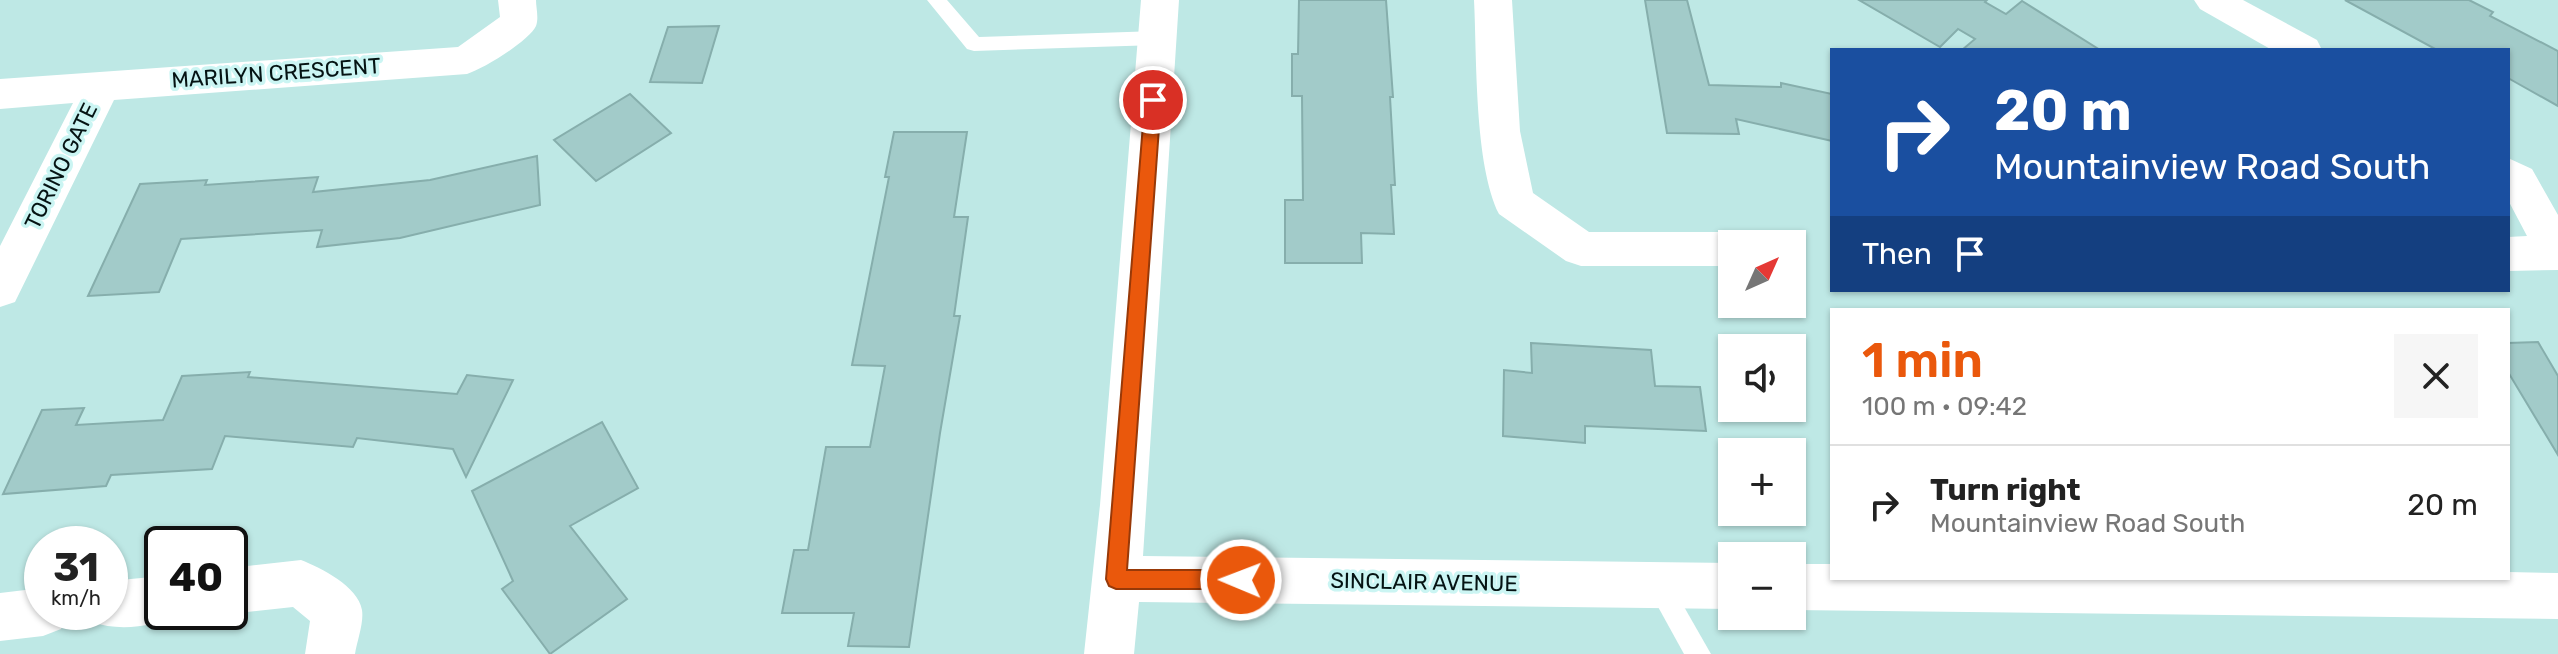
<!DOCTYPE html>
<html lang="en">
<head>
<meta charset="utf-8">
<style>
	:root { --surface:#fff; --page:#f6f6f6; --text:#222; --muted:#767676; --line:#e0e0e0; --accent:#ea580c }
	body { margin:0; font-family:Rubik,sans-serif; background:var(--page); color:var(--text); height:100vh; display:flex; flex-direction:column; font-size:30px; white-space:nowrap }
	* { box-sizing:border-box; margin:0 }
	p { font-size:26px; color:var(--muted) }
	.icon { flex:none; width:44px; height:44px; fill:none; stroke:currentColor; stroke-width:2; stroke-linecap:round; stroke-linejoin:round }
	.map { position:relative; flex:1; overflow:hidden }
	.panel { position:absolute; left:1830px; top:308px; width:680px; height:272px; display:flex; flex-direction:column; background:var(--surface); border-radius:0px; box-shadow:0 2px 6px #0004 }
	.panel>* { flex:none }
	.hud { position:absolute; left:1830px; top:48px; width:680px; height:244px; border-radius:0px; box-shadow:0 2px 6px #0004; background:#1a4fa0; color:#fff; overflow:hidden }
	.needle { width:52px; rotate:45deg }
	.fabs { position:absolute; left:1718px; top:230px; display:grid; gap:16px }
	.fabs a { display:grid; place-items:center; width:88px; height:88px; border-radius:0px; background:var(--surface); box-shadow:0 2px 6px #0004; font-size:40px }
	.speed { position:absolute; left:24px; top:526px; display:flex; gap:16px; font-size:40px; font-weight:700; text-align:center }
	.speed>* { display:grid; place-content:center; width:104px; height:104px; border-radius:50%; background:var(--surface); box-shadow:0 2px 6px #0004; line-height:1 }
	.speed small { font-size:20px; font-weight:400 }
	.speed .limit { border:4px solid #111; border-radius:12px; background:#fff; color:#111 }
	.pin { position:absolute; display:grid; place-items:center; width:68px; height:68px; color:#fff; margin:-34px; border:4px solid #fff; border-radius:50%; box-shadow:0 2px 8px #0007 }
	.me { position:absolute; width:88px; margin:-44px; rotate:271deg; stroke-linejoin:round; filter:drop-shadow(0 0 6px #0008) }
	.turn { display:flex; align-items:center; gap:28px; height:168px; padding:0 32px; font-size:36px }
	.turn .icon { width:104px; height:104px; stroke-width:2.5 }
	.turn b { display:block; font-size:56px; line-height:68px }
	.then { display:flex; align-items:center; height:76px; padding:0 32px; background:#0003; gap:16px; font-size:30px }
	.round { display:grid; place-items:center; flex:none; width:84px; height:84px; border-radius:0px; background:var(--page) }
	.headline { display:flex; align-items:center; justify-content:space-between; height:136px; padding:0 32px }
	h1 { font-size:48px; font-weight:600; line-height:60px; color:var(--accent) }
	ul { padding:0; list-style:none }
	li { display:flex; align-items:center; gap:24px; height:120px; padding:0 32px; border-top:2px solid var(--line) }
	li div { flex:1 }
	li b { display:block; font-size:30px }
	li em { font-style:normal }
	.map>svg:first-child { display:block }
</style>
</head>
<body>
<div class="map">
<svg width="2558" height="654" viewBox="0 0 2558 654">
	<rect width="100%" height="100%" fill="#bee8e5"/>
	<!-- building -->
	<g fill="#a2cbc9" stroke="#86aeac" stroke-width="2">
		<polygon points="1299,0 1386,0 1393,97 1390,97 1395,185 1391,185 1394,234 1361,233 1362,263 1285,263 1285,200 1303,200 1302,96 1292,96 1292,54 1298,54"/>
		<polygon points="1645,0 1687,0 1709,85 1781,87 1781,83 1832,94 1832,141 1736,119 1739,134 1667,133"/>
		<polygon points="1859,0 1987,0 1985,2 2006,14 2022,1 2100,50 1962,50 1975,39 1958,29 1940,47"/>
		<polygon points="2345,0 2469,0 2493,12 2490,16 2558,51 2558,106 2508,78 2508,50 2437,50"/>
		<polygon points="719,26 702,83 650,82 668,27"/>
		<polygon points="630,94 671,133 596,181 554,140"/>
		<polygon points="894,132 967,132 954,217 968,217 954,316 960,316 940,433 909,647 848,646 854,613 782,613 794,550 808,550 826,447 870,447 885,366 852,365 889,177 885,177"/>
		<polygon points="537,156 540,205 400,238 317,247 322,230 181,239 159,292 88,296 140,184 207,180 205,185 318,177 313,192 430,180"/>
		<polygon points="2538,342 2558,376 2558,455 2508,372 2508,343"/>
		<polygon points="1531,343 1651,350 1655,386 1700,387 1706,431 1585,426 1585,443 1503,436 1504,370 1532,373"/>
		<polygon points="250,372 248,377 457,394 467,375 513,380 466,477 453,449 357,438 353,447 225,436 212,469 111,475 106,486 3,494 42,410 84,408 76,425 163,420 182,376"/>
		<polygon points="602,422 638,488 570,526 627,599 550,654 502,589 513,581 472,491"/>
	</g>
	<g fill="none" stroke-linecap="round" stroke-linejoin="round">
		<!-- lane -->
		<g fill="#fff" fill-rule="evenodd">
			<polygon points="927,0 947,0 979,37 1157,31 1167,38 1157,45 974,51 967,49"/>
			<polygon points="1658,573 1667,577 1711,654 1684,654 1646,585 1649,577"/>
		</g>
		<!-- street -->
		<g fill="#fff" fill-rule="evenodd">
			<path d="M498 0H536C536 8 539 18 536 26 529 41 483 69 467 74L114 100 15 302 0 307V246L73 103 0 109V79L458 47 500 17Z"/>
			<path d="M1474 0H1512L1520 131 1533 193 1589 232H1732L1747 237 1751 244H1732V266H1581L1566 261 1499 214C1474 164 1477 57 1474 0Z"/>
			<polygon points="2194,0 2243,0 2317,40 2322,50 2272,50 2200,9"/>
			<polygon points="2508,158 2532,169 2558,215 2558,270 2508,271 2508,237 2527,236 2508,200"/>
			<path d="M301 560C321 568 358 586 362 610 364 623 357 641 355 654H305L310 621 293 607 230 614 224 612H230V568Z"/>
			<path d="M162 576V612H181L180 616C153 626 120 632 92 622L88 612H110V581Z"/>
			<polygon points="42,588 42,612 68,612 61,629 43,636 0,641 0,593"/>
		</g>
		<!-- secondary -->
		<g fill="#fff" fill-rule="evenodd">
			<polygon points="1141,0 1179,0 1143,556 1732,563 1732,609 1139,602 1134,654 1084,654 1100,505"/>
			<polygon points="1792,564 1832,564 1832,578 2508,578 2508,572 2558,573 2558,619 1792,610"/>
		</g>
	</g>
	<!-- route -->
	<polygon fill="#ea580c" stroke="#983908" stroke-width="2" points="1153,94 1161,100 1127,570 1241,570 1248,573 1251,580 1248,586 1241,589 1116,589 1109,586 1106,579 1145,100"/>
	<g text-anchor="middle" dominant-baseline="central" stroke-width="7" stroke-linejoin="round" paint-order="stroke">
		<!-- street labels -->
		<g font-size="22" fill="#051313" stroke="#cbf5f3">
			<text transform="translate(276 73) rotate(-4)">MARILYN CRESCENT</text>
			<text transform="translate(61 166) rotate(-64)">TORINO GATE</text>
			<text transform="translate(1424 582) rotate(1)">SINCLAIR AVENUE</text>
		</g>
	</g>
</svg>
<div class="fabs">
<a><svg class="needle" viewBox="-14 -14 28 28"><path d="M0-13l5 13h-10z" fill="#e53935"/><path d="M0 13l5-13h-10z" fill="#767676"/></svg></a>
<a><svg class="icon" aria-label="sound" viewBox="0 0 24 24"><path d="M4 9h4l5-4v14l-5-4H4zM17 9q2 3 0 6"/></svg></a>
<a>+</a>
<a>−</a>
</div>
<div class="speed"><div>31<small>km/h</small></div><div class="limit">40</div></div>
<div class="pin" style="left:1153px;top:100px;background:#d93025"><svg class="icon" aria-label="arrive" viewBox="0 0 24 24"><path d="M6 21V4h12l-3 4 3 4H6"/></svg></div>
<svg class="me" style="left:1241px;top:580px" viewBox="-20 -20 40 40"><circle r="17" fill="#ea580c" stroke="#fff" stroke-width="3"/><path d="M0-11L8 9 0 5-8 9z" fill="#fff"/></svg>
<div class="hud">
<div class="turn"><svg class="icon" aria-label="right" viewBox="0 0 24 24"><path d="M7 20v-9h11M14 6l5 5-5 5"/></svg><div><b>20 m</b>Mountainview Road South</div></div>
<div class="then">Then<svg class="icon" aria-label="arrive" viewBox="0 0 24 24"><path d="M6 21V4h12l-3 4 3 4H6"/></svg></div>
</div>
<section class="panel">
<div class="headline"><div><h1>1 min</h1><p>100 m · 09:42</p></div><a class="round"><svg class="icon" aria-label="close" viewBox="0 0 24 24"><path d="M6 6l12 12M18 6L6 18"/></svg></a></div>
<ul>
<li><svg class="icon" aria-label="right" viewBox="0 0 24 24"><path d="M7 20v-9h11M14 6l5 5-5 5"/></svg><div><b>Turn right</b><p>Mountainview Road South</p></div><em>20 m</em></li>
</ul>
</section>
</div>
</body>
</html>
